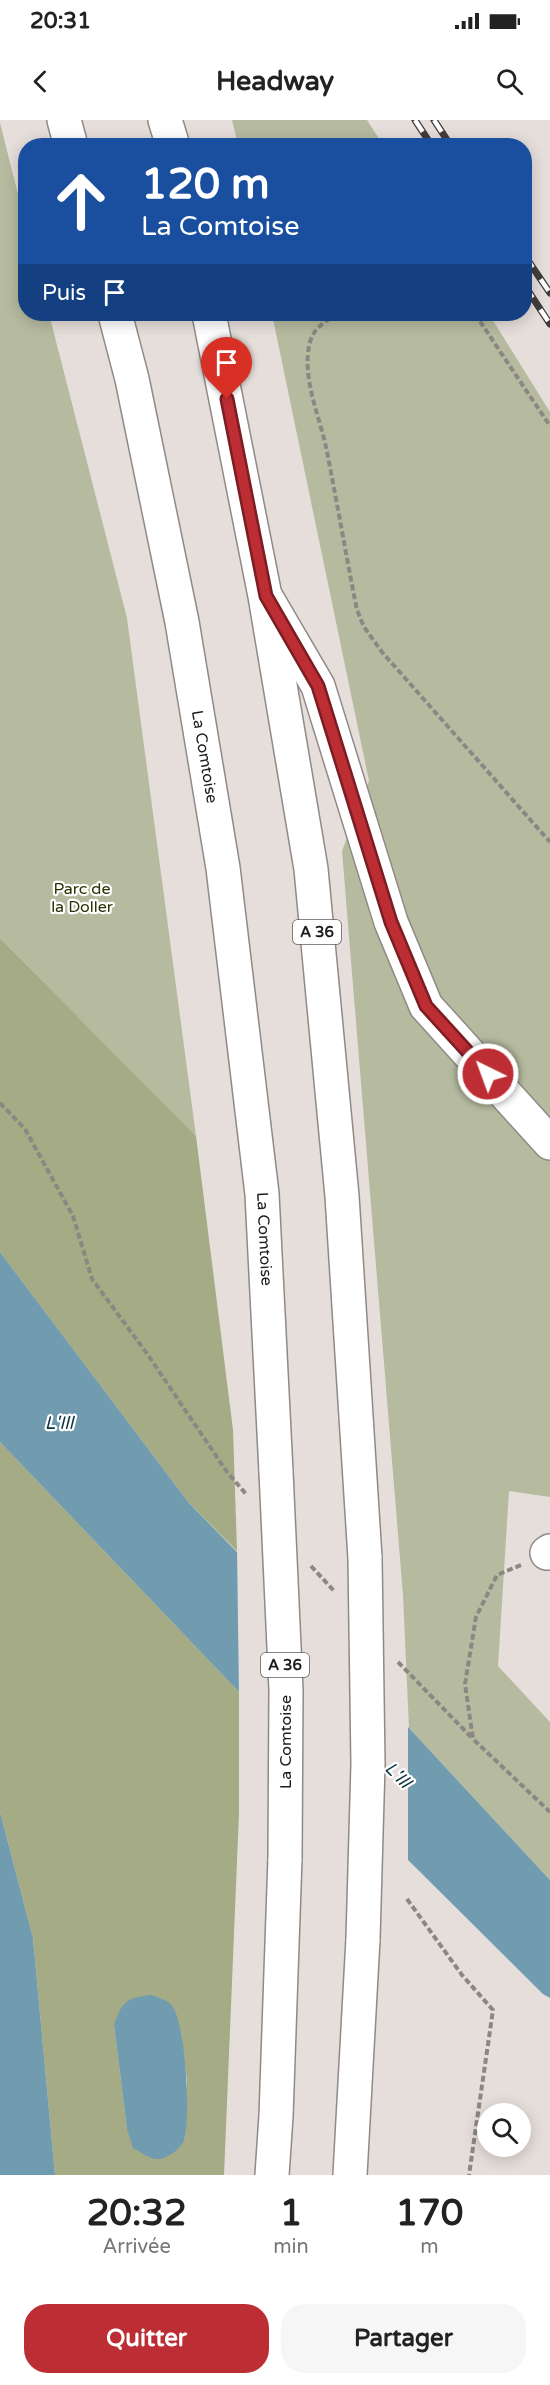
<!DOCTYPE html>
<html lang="fr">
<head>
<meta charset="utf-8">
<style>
	:root { --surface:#fff; --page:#f6f6f6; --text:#222; --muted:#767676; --accent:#bd2d34 }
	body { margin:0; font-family:"Varela Round",sans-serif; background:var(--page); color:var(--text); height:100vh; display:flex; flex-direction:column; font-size:22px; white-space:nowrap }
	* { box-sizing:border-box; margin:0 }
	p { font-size:20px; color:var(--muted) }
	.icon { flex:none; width:33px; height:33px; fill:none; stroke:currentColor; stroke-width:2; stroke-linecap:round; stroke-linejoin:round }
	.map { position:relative; height:2055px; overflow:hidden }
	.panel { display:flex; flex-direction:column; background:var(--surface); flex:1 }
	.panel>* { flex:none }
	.guide { position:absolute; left:18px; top:18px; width:514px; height:183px; border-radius:24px; box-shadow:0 3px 15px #0003; background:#1a4fa0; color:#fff; overflow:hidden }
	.controls { position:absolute; left:477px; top:1983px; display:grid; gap:12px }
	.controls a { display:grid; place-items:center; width:54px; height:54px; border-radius:50%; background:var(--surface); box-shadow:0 3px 15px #0003; font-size:30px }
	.pin { position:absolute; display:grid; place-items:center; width:51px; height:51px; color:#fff; margin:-62px -26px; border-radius:50% 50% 50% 0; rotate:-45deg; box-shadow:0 0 6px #0007 }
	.pin .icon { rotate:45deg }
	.me { position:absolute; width:66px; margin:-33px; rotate:318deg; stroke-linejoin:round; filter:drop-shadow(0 0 4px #0008) }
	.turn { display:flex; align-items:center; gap:21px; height:126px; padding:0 24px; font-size:27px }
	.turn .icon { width:78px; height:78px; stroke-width:2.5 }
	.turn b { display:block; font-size:42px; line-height:51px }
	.then { display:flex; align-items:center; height:57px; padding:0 24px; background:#0003; gap:12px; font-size:22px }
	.eta { display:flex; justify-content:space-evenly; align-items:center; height:102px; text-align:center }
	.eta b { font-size:36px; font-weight:700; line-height:42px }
	.cta { display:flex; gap:12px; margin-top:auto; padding:12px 24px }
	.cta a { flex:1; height:69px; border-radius:24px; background:var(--accent); color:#fff; font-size:24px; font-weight:700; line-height:69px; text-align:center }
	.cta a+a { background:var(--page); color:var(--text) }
	.status { display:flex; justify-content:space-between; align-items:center; height:42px; padding:0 30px; background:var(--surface); direction:ltr }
	.status svg { height:16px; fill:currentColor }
	header { display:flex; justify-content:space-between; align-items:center; height:78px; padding:0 24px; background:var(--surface); font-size:27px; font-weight:700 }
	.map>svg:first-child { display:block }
</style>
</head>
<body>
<div class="status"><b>20:31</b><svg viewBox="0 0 49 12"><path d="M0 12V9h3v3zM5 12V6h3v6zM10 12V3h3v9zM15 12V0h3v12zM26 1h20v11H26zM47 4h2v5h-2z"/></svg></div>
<header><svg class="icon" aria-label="back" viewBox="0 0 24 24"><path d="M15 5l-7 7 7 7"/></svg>Headway<svg class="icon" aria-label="search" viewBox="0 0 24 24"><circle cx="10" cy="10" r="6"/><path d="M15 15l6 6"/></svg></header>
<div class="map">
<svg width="550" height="2055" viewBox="0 0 550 2055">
	<rect width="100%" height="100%" fill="#e6deda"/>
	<!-- green -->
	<g fill="#b6bba0">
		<polygon points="232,0 367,0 383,25 238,25"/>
		<polygon points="0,3 25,102 26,194 49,194 127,498 196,1016 0,818"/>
		<polygon points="272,194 489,194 550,292 550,1377 509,1371 498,1546 550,1602 550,1760 409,1608 403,1475 342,731 369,661"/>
	</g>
	<!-- forest -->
	<g fill="#a4ab85" fill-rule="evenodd">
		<polygon points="0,818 196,1016 233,1310 237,1431 189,1383 0,1132"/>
		<path d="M0 1322 239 1572V1693L224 2055H55L33 1818 0 1692ZM114 1905 181 1912 187 1961 185 2019 127 2009Z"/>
	</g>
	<!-- water -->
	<g fill="#719caf">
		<polygon points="0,1132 189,1383 409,1608 550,1760 550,1878 543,1874 239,1572 0,1322"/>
		<polygon points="0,1692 33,1818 55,2055 0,2055"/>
		<path d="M151 1875C159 1878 170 1880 174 1889 186 1912 190 1990 185 2017 183 2027 169 2038 159 2039 151 2040 141 2032 133 2028L127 2009 114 1905C121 1883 127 1877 151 1875Z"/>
	</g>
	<!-- pier -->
	<polygon fill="#e6deda" points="237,1427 408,1604 408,1744 239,1576"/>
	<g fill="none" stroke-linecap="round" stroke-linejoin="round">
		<defs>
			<g id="minor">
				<polyline points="266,477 318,566 391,802 426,886 550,1023"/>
				<polyline points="547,1433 550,1431"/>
			</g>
			<g id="highway">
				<polyline points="64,0 71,26"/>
				<polyline points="165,0 173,26"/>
				<path id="s1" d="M115 194 132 259 182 502 223 748 262 1074 276 1352"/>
				<polyline points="209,194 265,476 311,749 342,1076 365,1438"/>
				<polyline points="272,2055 276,1996 285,1738"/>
				<polyline points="350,2055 363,1819"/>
			</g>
		</defs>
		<!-- minor casing -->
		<use href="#minor" stroke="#908985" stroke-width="36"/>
		<!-- highway casing -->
		<use href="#highway" stroke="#908985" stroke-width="36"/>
		<!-- path -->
		<g stroke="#8d8784" stroke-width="4" stroke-dasharray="6 3" stroke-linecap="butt">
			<path d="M338 194C325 201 314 208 310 222 301 255 319 295 326 327 337 381 346 436 357 490L364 507 382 532 550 722"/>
			<polyline points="475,194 550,306"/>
			<polyline points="0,983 25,1009 73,1096 92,1159 148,1235 227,1352 246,1374"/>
			<polyline points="521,1445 497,1455 476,1497 465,1564 473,1619 550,1692"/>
			<polyline points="311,1446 335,1472"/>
			<polyline points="398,1542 473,1619"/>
			<polyline points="407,1779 462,1855 493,1890 469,2055"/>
		</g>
		<!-- minor -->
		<use href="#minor" stroke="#fff" stroke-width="33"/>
		<!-- highway -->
		<use href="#highway" stroke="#fff" stroke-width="33"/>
		<defs>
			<g id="rail">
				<polyline points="415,0 432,26"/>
				<polyline points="434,0 451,26"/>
				<polyline points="525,136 550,173"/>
				<polyline points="525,166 550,204"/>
			</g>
		</defs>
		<!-- rail casing -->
		<use href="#rail" stroke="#413d3c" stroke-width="7"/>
		<!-- rail -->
		<use href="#rail" stroke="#fff" stroke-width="4.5" stroke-dasharray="14" stroke-linecap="butt"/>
		<defs>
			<g id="highway-bridge">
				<polyline points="276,1352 286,1570 285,1738"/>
				<polyline points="363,1819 368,1644 365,1438"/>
			</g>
		</defs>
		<!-- highway-bridge casing -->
		<use href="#highway-bridge" stroke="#908985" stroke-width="36" stroke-linecap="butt"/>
		<!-- highway-bridge -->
		<use href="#highway-bridge" stroke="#fff" stroke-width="33"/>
	</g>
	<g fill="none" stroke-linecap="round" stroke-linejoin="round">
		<defs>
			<polyline id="route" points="227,279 266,476 318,566 391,802 426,886 488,954"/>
		</defs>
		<!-- route casing -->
		<use href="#route" stroke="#7b1d22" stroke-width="15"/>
		<!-- route -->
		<use href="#route" stroke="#bd2d34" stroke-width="10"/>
	</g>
	<g text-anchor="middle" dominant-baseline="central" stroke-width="4.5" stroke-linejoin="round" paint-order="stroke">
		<!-- shield labels -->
		<g fill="#fff" stroke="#625f5f" stroke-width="1.5">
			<rect x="293" y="800" width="48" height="24" rx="4.5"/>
			<rect x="261" y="1533" width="48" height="24" rx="4.5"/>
		</g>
		<g font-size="15" font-weight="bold" fill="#1e1b1a">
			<text x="317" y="812">A 36</text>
			<text x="285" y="1545">A 36</text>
		</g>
		<!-- street labels -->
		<g font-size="16" fill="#1e1b1a" stroke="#fff">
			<text stroke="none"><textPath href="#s1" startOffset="452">La Comtoise</textPath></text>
			<text stroke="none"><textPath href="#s1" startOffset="938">La Comtoise</textPath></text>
			<text transform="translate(286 1622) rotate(-90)">La Comtoise</text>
		</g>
		<!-- park labels -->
		<g font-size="16" fill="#2b3000" stroke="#fff">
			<text x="82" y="769">Parc de<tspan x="82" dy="18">la Doller</tspan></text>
		</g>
		<!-- water labels -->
		<g font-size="18" font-style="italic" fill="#0b3342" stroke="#fff">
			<text x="59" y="1303">L'Ill</text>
			<text transform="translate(398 1655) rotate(45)">L'Ill</text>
		</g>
	</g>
</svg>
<div class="controls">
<a><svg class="icon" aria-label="search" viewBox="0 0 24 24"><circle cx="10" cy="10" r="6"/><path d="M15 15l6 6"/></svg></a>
</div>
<div class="pin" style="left:227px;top:279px;background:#d93025"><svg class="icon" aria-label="arrive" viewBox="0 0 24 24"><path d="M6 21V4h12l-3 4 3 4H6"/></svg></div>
<svg class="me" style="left:488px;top:954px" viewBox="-20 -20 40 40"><circle r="17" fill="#bd2d34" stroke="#fff" stroke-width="3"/><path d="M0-11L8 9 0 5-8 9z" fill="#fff"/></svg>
<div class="guide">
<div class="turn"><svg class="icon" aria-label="ahead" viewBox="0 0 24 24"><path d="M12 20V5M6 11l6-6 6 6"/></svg><div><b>120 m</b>La Comtoise</div></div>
<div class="then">Puis<svg class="icon" aria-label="arrive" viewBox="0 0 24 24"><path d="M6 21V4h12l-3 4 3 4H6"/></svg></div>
</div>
</div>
<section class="panel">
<div class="eta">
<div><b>20:32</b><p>Arrivée</p></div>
<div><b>1</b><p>min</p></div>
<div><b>170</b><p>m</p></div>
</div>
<div class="cta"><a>Quitter</a><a>Partager</a></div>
</section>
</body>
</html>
